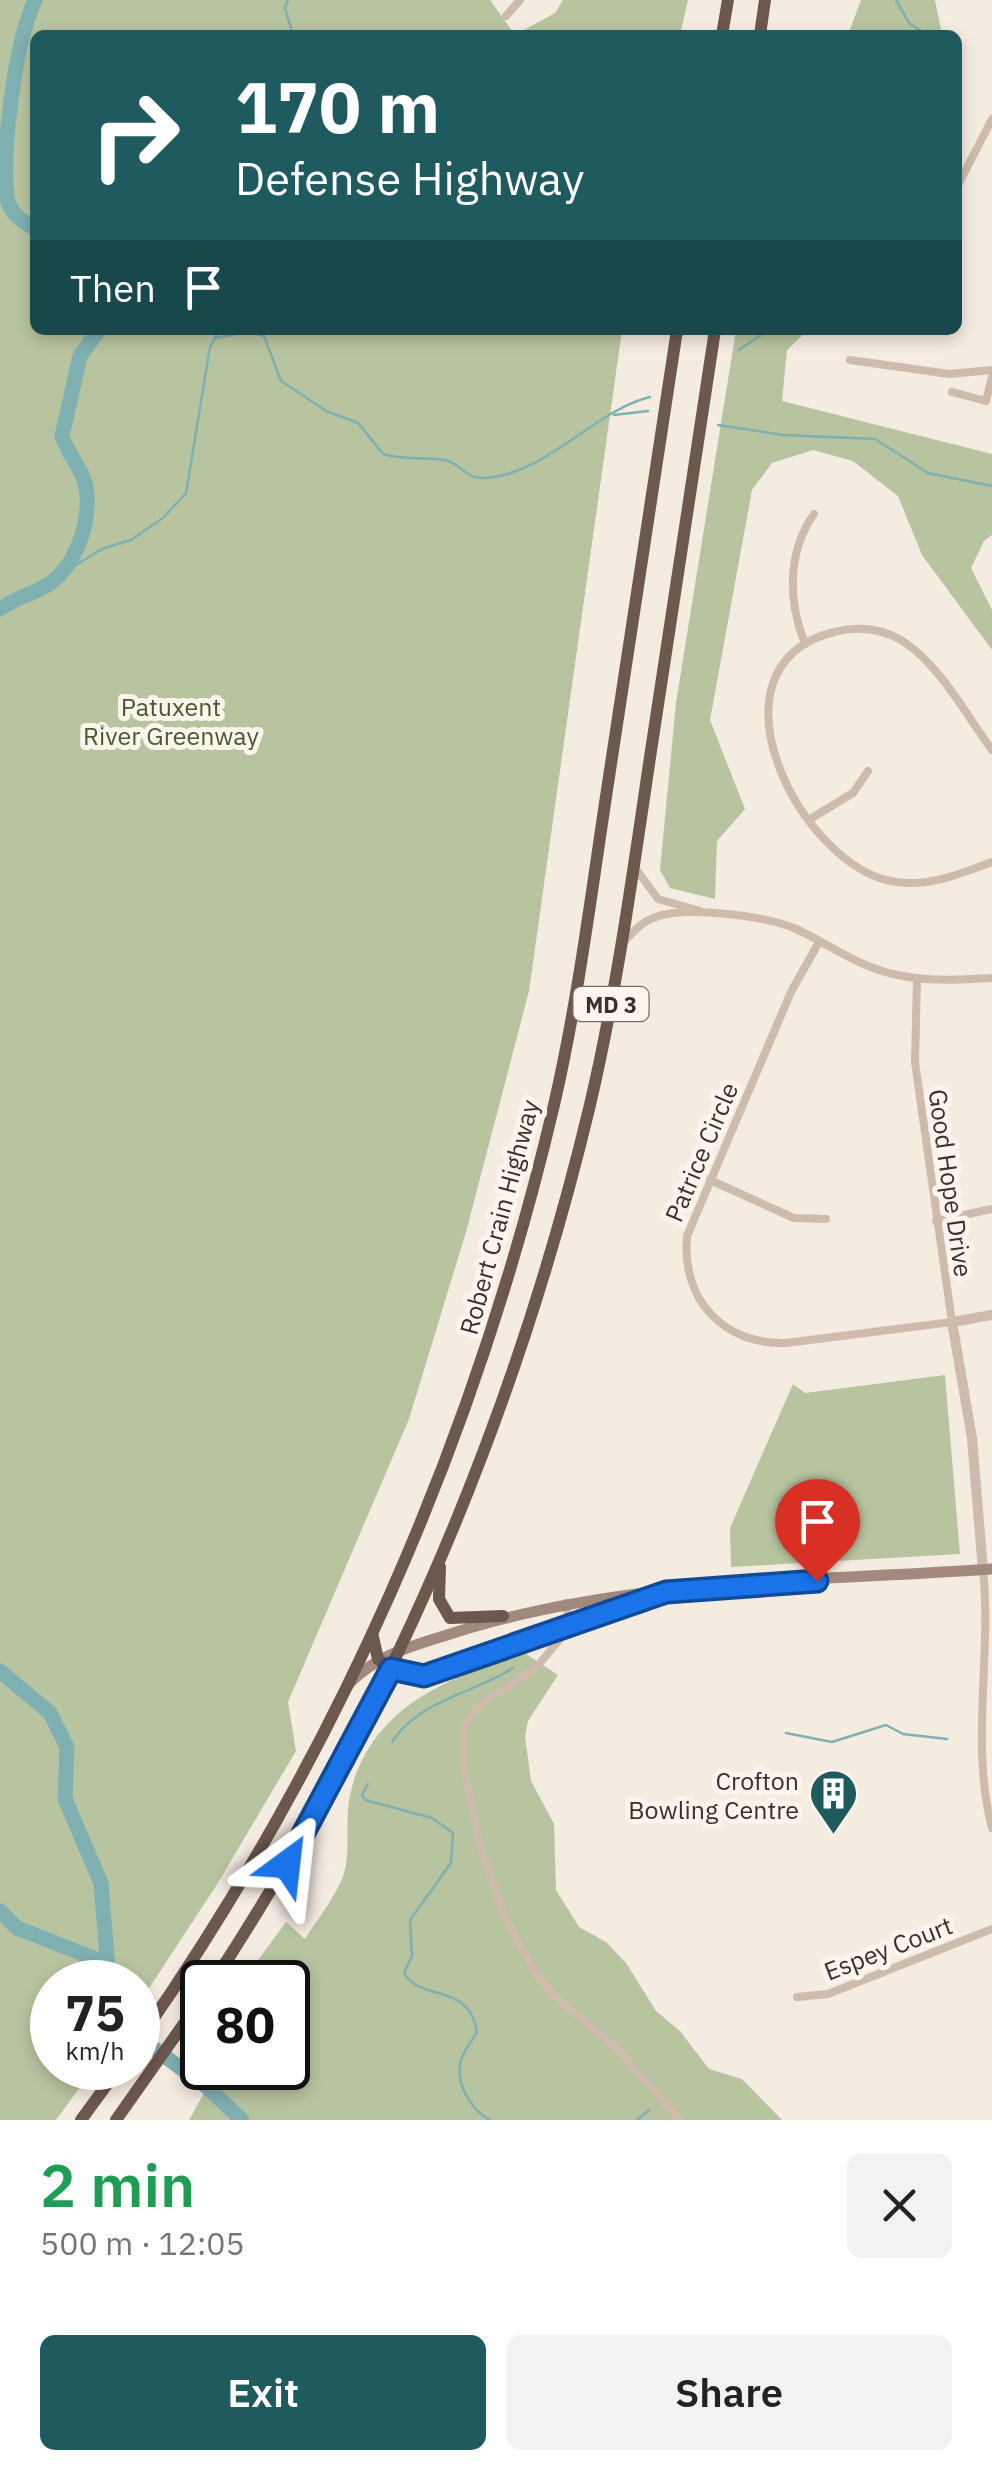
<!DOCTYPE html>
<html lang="en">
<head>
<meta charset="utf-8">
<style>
	:root { --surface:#fff; --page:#f2f2f2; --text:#222; --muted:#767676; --accent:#1f5a5e }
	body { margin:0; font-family:"IBM Plex Sans",sans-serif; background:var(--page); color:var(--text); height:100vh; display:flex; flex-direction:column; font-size:38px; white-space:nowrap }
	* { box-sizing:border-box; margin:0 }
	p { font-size:32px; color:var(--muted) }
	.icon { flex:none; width:55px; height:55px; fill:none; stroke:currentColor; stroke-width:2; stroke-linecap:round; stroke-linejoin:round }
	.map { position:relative; height:2120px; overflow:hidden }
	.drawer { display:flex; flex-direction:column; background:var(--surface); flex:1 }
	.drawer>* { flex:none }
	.guide { position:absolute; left:30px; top:30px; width:932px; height:305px; border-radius:15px; box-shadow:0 5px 15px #0003; background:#1f5a5e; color:#fff; overflow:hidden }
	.speed { position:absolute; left:30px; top:1960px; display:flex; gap:20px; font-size:50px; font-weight:700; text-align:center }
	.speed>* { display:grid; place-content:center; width:130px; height:130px; border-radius:50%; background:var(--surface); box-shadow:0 5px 15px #0003; line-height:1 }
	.speed small { font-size:25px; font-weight:400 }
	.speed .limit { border:5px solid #111; border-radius:15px; background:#fff; color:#111 }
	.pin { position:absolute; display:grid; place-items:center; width:85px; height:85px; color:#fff; margin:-102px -42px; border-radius:50% 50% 50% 0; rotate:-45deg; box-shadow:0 0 10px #0007 }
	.pin .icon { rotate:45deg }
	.me { position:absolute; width:110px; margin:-55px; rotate:30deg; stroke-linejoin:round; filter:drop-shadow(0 0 8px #0008) }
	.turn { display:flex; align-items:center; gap:35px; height:210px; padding:0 40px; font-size:45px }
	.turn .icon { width:130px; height:130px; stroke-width:2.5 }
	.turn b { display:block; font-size:70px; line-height:85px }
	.then { display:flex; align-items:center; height:95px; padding:0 40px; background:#0003; gap:20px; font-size:38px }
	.round { display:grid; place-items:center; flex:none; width:105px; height:105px; border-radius:15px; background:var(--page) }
	.summary { display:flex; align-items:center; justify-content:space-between; height:170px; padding:0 40px }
	h1 { font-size:60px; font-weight:600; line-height:75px; color:#1e9e55 }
	.cta { display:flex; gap:20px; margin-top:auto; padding:20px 40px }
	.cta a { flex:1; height:115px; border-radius:15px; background:var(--accent); color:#fff; font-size:40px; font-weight:600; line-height:115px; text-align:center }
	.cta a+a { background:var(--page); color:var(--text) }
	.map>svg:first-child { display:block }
</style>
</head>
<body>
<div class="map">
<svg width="992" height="2120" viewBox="0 0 992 2120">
	<rect width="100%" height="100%" fill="#f4ebe1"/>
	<!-- green -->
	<g fill="#b8c4a0">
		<polygon points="0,0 490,0 515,35 555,13 563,0 688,0 680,35 35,35 35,330 622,330 529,991 466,1232 409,1419 288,1702 296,1751 216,1886 138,2005 138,1982 52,1982 52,2068 94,2068 56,2120 0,2120"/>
		<polygon points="861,0 935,0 942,35 848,35"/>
		<polygon points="736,330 808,330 787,350 782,401 992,454 992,535 984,541 971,568 992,610 992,650 922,555 898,496 853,461 813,450 772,463 752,490 710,720 745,809 717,841 715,899 670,888 660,870 676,703"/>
		<polygon points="945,1375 960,1554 731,1567 730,1528 793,1384 805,1393"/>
		<path d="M526 1654 558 1675 528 1721 525 1736 531 1781 554 1824 556 1890 579 1927 606 1942 626 1963 656 2011 680 2031 709 2069 742 2079 782 2120H189L218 2068H288V1982H242L286 1922 305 1939C317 1920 333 1900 342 1879 352 1854 344 1821 350 1795 370 1707 449 1676 526 1654Z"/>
	</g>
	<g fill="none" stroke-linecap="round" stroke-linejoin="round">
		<!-- stream -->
		<g stroke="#7fb0b2" stroke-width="2.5">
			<polyline points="288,0 285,8 293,35"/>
			<polyline points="896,0 909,23 927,35"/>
			<path d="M215 338 248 332 264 336 281 381 326 411 358 423 383 454C403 461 423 456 444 460 461 463 465 479 484 478 546 475 593 411 650 397"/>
			<polyline points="739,350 768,330"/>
			<polyline points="614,415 648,411"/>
			<polyline points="718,425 783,435 875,439 928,473 992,486"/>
			<polyline points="63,573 102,549 131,540 163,518 186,493 210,347 220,330"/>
			<polyline points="786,1733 832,1742 886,1725 903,1734 947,1739"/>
			<path d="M392 1742C420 1699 473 1694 513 1668"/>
			<path d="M368 1784 362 1795 365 1800 432 1818 453 1833 451 1863 410 1920 412 1956 404 1973C421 2003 469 1981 477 2032 472 2041 464 2050 461 2060 454 2082 472 2111 490 2120"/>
			<polyline points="637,2120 649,2110"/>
		</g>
		<!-- river -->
		<g stroke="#7fb0b2" stroke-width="15">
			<path d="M35 0C15 42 0 158 8 202 13 216 23 221 35 229"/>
			<path d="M0 609C15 598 34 594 49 584 78 565 96 510 83 477 77 463 67 451 62 436L80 356 99 330"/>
			<polyline points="0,1671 50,1713 67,1747 65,1799 101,1883 109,1982"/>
			<polyline points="0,1911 17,1928 106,1963"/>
			<polyline points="138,2037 207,2087 242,2120"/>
		</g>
		<!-- minor -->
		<g stroke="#cdbbac" stroke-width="8">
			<polyline points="506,16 520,0"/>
			<polyline points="958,185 992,119"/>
			<polyline points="850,360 949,374 992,370"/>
			<polyline points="952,392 986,401 992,377"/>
			<path d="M805 644C788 602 787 552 814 514"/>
			<path d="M992 750C967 716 942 669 907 644 886 629 859 625 834 632 698 666 801 869 896 882 930 887 961 873 992 862"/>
			<polyline points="810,819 853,793 868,771"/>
			<polyline points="636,869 658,899 700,911"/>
			<path d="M624 942C633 932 640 923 653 918 684 905 766 916 796 929 829 944 857 966 893 974 926 982 959 980 992 978"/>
			<path d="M819 942 791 992 687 1236C681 1299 723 1345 786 1343L952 1322 915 1062 917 979"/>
			<polyline points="710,1180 794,1218 826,1219"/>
			<polyline points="936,1221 992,1209"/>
			<path d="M983 1570C992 1654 970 1746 992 1828"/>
			<polyline points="566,1603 570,1627 535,1669 476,1708 463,1728 463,1764 482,1853 505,1917 534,1971 551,1993 616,2048 680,2120"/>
			<polyline points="797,1997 828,1994 992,1929"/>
		</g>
		<!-- tertiary -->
		<polyline stroke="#cdbbac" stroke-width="10" points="983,1570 972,1438 952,1322 992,1315"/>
		<!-- secondary -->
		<g stroke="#a18a7d" stroke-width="11">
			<polyline points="391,1669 424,1675 657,1596"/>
			<path d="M350 1683C376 1656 409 1647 444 1636 619 1578 809 1582 992 1569"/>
		</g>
		<!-- trunk -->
		<g stroke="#6c584f" stroke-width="12">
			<polyline points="722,35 728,0"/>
			<polyline points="760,35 765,0"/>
			<polyline points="440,1567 439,1599 450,1618 503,1616"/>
			<polyline points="373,1637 378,1659 391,1669"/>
			<path d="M213 1982C388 1715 514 1421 589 1109 616 995 632 879 649 764 671 619 693 475 715 330"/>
			<path d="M138 2041C336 1758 475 1441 554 1105 578 1001 591 895 607 790 630 637 654 483 677 330"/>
			<polyline points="81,2120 119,2068"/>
			<polyline points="116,2120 202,1998"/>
		</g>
	</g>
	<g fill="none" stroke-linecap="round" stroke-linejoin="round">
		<defs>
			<polyline id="route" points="287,1864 391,1669 424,1676 666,1592 817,1581"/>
		</defs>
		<!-- route casing -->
		<use href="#route" stroke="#114b97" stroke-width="25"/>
		<!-- route -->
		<use href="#route" stroke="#1a73e8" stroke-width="18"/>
	</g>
	<!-- icons -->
	<defs>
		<symbol id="building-pin" viewBox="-11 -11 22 30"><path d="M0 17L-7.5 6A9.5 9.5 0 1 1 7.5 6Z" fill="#1f5a5e" stroke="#fbf5ee"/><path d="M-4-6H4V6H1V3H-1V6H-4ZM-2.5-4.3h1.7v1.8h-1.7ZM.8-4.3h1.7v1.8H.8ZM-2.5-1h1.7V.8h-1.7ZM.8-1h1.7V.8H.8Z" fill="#fff"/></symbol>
	</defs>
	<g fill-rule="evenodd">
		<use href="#building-pin" x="806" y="1766" width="55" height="75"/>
	</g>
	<g text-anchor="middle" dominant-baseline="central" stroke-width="10" stroke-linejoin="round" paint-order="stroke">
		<!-- shield labels -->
		<rect fill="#fbf5ee" stroke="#756b66" stroke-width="2.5" x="573.5" y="987" width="75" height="34" rx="8"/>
		<g font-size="22" font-weight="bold" fill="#3b302b">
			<text x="611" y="1004">MD 3</text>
		</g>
		<!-- park labels -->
		<g font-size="25" fill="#4a5a2e" stroke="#fbf5ee">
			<text x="171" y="706">Patuxent<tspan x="171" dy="29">River Greenway</tspan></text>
		</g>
		<!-- street labels -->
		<g font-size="25" fill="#3b302b" stroke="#fbf5ee">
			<text transform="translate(701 1152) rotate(-67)">Patrice Circle</text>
			<text transform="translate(951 1183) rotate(82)">Good Hope Drive</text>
			<text transform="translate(499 1217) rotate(-75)">Robert Crain Highway</text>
			<text transform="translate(888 1948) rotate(-21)">Espey Court</text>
		</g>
		<!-- poi labels -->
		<g font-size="25" fill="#3b302b" stroke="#fbf5ee" text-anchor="end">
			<text x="799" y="1780">Crofton<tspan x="799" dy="29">Bowling Centre</tspan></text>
		</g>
	</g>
</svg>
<div class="speed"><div>75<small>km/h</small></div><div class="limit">80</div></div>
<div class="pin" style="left:817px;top:1581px;background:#d93025"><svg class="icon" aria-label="arrive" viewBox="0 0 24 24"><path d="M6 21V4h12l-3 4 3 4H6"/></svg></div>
<svg class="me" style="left:287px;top:1864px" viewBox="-20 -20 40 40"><path d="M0-17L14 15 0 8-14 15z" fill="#1a73e8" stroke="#fff" stroke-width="4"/></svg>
<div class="guide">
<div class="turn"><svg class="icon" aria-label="right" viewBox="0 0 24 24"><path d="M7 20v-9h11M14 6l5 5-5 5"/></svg><div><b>170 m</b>Defense Highway</div></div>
<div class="then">Then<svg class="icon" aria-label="arrive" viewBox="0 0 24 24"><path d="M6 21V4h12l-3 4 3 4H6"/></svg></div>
</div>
</div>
<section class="drawer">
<div class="summary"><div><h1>2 min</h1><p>500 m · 12:05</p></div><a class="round"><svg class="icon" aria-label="close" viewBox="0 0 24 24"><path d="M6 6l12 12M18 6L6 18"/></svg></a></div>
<div class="cta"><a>Exit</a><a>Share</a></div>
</section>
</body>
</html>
